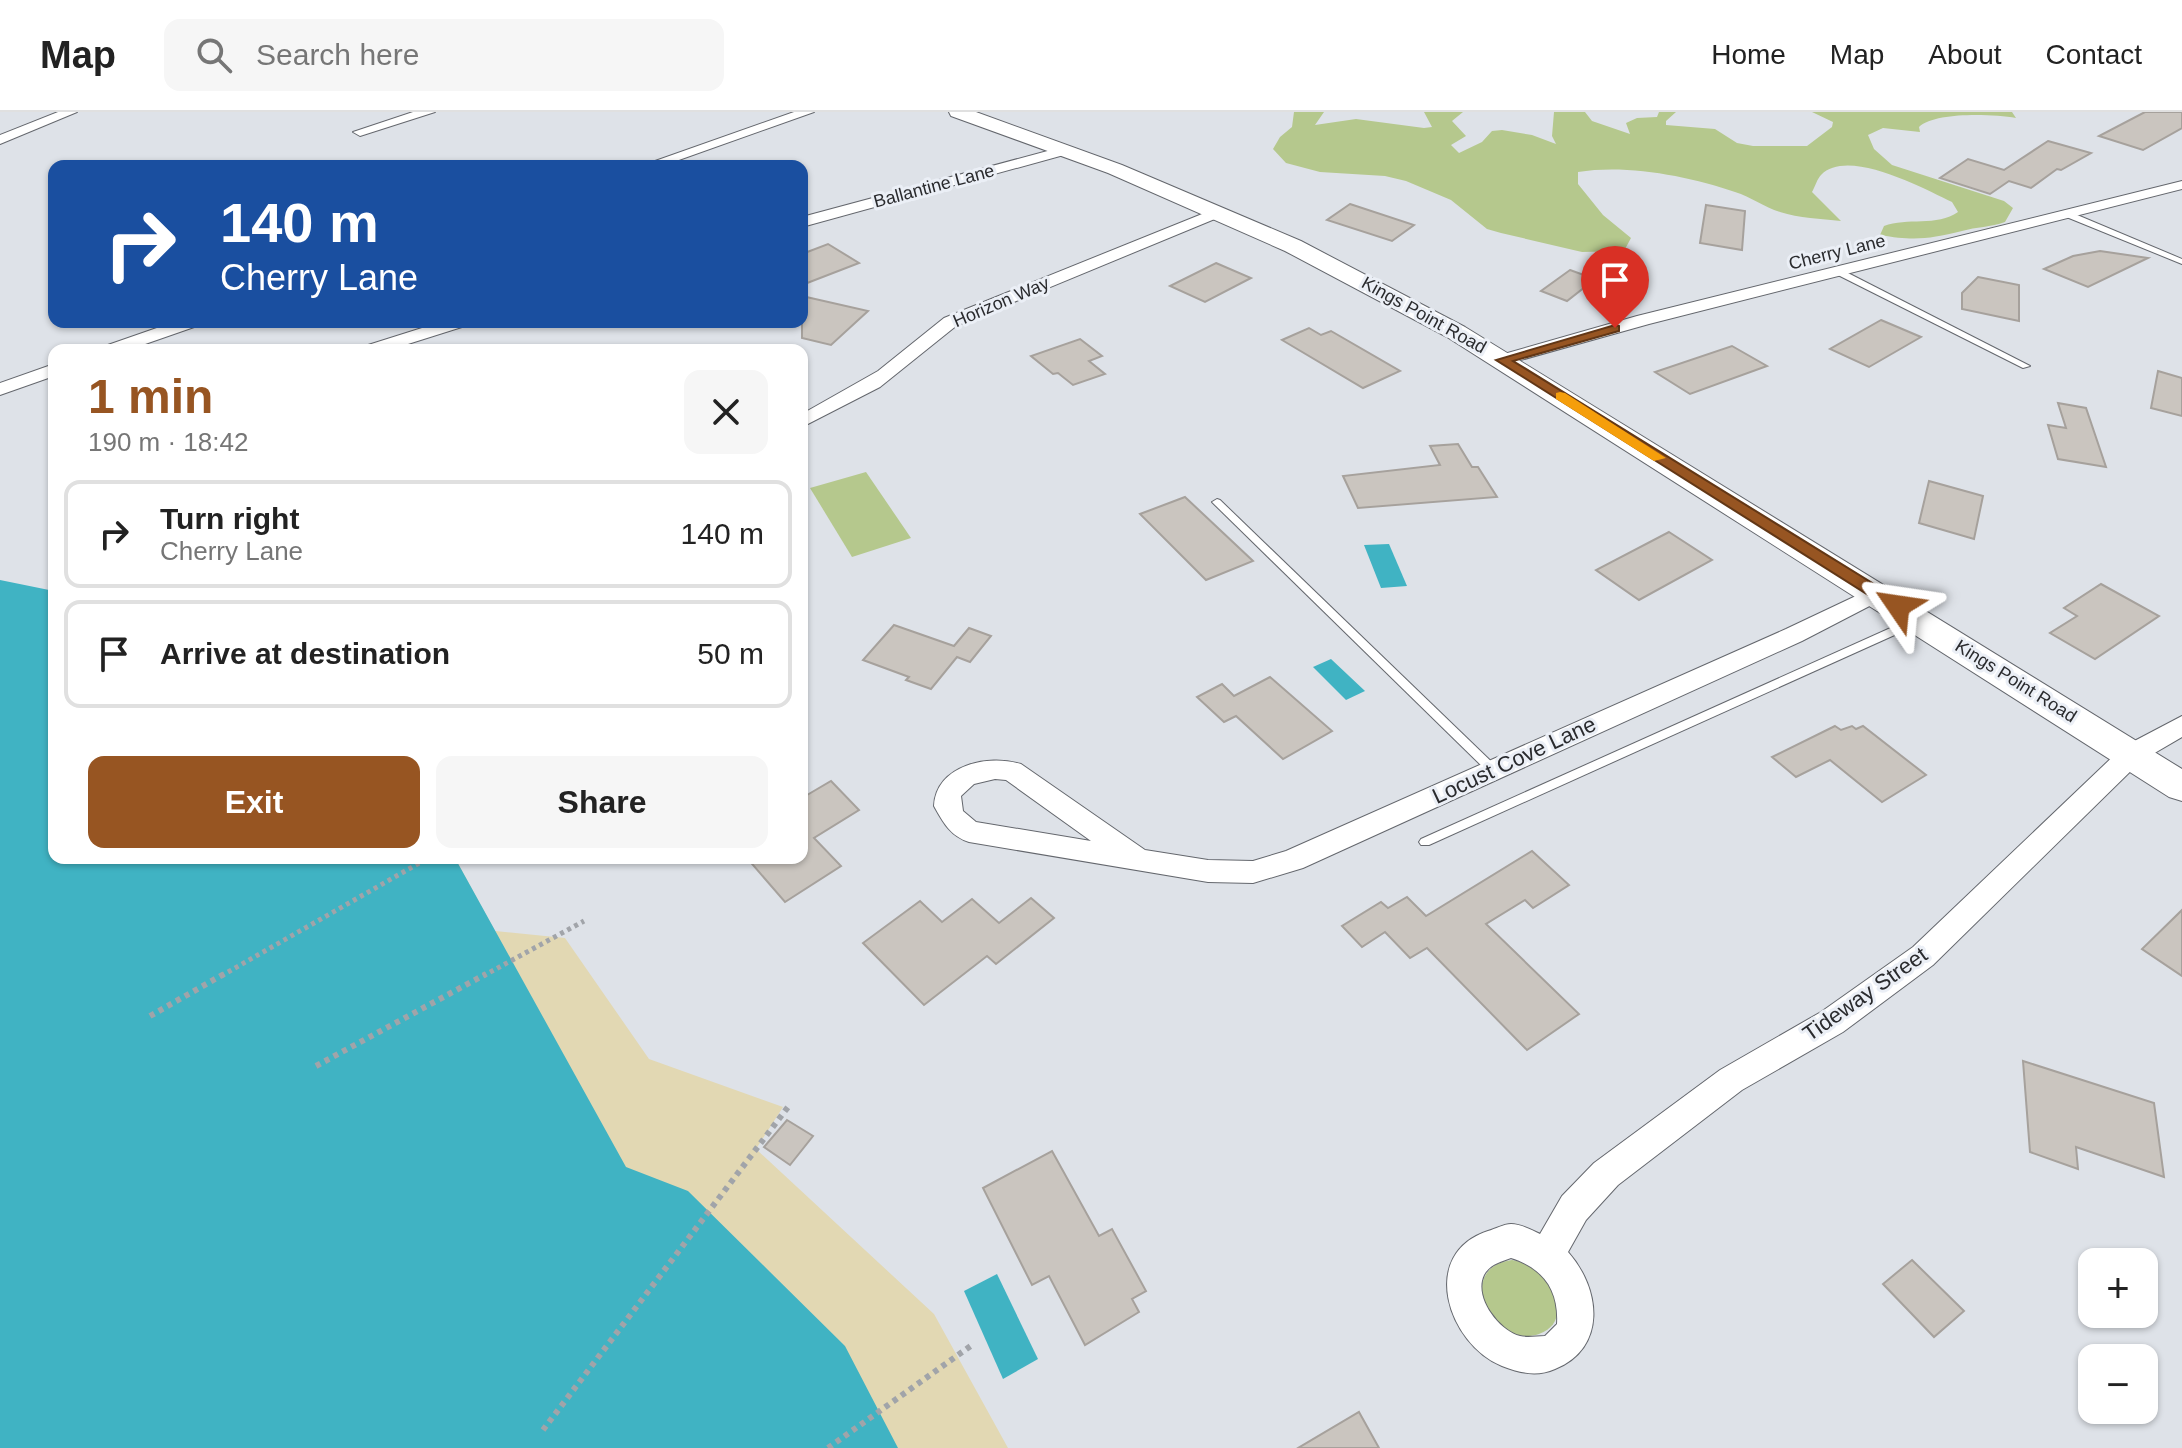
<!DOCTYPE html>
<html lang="en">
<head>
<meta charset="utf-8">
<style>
	:root { --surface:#fff; --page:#f6f6f6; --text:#222; --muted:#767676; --line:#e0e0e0; --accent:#975522 }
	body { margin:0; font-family:Arial,sans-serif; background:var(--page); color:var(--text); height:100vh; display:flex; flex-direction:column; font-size:30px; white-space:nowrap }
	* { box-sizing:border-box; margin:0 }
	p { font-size:26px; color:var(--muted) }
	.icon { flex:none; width:44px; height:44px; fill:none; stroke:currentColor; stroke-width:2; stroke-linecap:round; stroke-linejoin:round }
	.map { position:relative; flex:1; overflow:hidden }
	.side { position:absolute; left:48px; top:232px; width:760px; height:520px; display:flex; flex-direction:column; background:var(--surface); border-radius:16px; box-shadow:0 2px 6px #0004 }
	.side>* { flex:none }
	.banner { position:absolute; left:48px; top:48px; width:760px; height:168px; border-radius:16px; box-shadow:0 2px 6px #0004; background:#1a4fa0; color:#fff; overflow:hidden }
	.buttons { position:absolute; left:2078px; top:1136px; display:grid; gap:16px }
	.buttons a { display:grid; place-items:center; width:80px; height:80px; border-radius:16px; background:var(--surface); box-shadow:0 2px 6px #0004; font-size:40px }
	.pin { position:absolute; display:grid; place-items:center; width:68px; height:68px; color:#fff; margin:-82px -34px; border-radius:50% 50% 50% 0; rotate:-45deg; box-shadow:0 0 8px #0007 }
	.pin .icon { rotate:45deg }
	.me { position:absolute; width:88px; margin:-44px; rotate:302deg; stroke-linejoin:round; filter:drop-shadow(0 0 6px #0008) }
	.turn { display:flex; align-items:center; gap:28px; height:168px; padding:0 40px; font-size:36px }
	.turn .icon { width:104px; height:104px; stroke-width:2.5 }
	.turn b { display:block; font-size:56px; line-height:68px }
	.round { display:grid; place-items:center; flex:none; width:84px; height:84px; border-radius:16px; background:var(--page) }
	.summary { display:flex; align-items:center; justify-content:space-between; height:136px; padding:0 40px }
	h1 { font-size:48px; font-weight:700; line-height:60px; color:var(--accent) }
	.primary-button { display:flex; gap:16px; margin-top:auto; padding:16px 40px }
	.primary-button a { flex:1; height:92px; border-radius:16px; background:var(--accent); color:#fff; font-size:32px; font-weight:700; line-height:92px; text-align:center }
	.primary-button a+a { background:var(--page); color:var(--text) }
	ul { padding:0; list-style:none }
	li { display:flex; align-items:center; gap:24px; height:108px; margin:0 16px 12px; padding:0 24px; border:4px solid var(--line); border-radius:16px }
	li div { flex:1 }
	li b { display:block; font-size:30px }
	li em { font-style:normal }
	header { display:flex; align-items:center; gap:48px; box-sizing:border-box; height:112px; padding:0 40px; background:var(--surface); border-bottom:2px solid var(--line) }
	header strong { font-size:38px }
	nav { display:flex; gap:44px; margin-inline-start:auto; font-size:28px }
	.search { width:560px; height:72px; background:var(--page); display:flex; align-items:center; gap:20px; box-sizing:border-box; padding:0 28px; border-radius:16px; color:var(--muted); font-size:30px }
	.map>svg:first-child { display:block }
</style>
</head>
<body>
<header>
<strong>Map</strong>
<div class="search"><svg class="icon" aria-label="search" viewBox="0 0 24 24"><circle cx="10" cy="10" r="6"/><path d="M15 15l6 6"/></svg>Search here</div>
<nav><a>Home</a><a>Map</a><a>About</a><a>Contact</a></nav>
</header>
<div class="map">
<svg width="2182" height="1336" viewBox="0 0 2182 1336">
	<rect width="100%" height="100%" fill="#dee2e8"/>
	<!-- green -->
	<g fill="#b5c88d">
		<path d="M1294 0H1324L1315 13 1356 7 1424 16 1432 15 1424 0H1463L1452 9 1466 24 1451 33 1459 41 1482 30 1492 19 1502 18 1532 23 1556 32 1552 24 1554 0H1585L1592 9 1630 22 1626 11 1637 6 1657 5 1659 0H1676L1666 9V13L1715 17 1737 31 1753 34H1807L1832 15 1833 10 1812 0H2012L2016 6C1991 2 1935 0 1919 15L1920 20 1883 16 1868 23 1874 37 1892 53 2004 89 2013 96 2005 110C1991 115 1976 115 1962 119 1929 127 1914 129 1880 123L1884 114C1907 105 1937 115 1958 100L1952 90C1924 77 1848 35 1821 63 1817 67 1815 75 1812 80L1841 109C1821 107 1799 106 1780 100 1764 95 1751 85 1735 80 1689 64 1626 52 1578 60V72L1603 103 1631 126 1624 139 1582 140 1501 121 1487 117 1451 88 1406 69 1385 64 1320 60 1286 51 1273 37 1280 25 1292 15Z"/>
		<polygon points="866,360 911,426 852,445 810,376"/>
		<path d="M1512 1148C1548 1154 1578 1208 1539 1222 1493 1238 1452 1156 1512 1148Z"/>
	</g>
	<!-- sand -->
	<polygon fill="#e2d8b3" points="455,746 495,819 565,826 649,947 783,995 756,1037 934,1202 1008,1336 663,1336"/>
	<!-- water -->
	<g fill="#40b3c3">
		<polygon points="1389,432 1407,474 1381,476 1364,433"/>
		<polygon points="0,468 54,479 54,746 455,746 626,1055 688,1079 845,1234 898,1336 0,1336"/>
		<polygon points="1331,547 1365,579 1346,588 1313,555"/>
		<polygon points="997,1162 1038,1247 1003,1267 964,1179"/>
	</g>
	<!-- building -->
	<g fill="#cac5bf" stroke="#a6a19c" stroke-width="2">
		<polygon points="2145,0 2182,0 2182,16 2143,38 2099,24"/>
		<polygon points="2048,29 2091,41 2061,58 2057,57 2031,76 2009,69 1990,82 1940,66 1968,47 2004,58"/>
		<polygon points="1350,92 1414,113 1392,129 1327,108"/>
		<polygon points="1706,93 1745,99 1742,138 1700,131"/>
		<polygon points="828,132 859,151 802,173 802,142"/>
		<polygon points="2100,139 2148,146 2088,175 2044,157 2073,144"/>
		<polygon points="1216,151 1251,166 1205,190 1170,174"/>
		<polygon points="1570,158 1595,167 1567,189 1541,179"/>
		<polygon points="1978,165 2019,173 2019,209 1962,197 1962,181"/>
		<polygon points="802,184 868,199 831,233 802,226"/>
		<polygon points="1881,208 1921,225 1869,255 1830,237"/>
		<polygon points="1309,216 1321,223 1331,219 1400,259 1363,276 1282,228"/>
		<polygon points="1080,227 1102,244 1089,249 1105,262 1073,273 1058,261 1053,262 1031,244"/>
		<polygon points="1732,234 1767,254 1690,282 1655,260"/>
		<polygon points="2158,259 2182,266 2182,304 2151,296"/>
		<polygon points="2058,291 2086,296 2106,355 2058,347 2048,313 2066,316"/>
		<polygon points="1458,332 1472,355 1478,355 1497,385 1358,396 1343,364 1440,353 1430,334"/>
		<polygon points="1929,369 1983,384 1974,427 1919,411"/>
		<polygon points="1185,385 1253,449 1206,468 1140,402"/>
		<polygon points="1669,420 1712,448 1639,488 1596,458"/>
		<polygon points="2101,472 2159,504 2095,547 2050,521 2077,504 2064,496"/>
		<polygon points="894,513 954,534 969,516 991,524 970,550 957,545 931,577 906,568 909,565 863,548"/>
		<polygon points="1270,565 1332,619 1283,647 1236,604 1224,610 1197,585 1222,572 1234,584"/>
		<polygon points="1835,614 1841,618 1852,614 1856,617 1863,614 1926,663 1882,690 1830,648 1796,665 1772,645"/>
		<polygon points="831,669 859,698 814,726 841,754 785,790 747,746 802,746 802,686"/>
		<polygon points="1532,739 1569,773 1533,796 1525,788 1486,812 1579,902 1527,938 1427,836 1410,846 1385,820 1362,835 1342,814 1381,790 1388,796 1407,785 1426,804"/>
		<polygon points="1031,786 1054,806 996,852 987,844 924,893 863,831 920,789 942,810 972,787 999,811"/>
		<polygon points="2182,798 2182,864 2142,837"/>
		<polygon points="2023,949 2154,991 2164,1065 2076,1035 2078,1057 2030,1040"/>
		<polygon points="787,1008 813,1024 790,1053 764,1035"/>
		<polygon points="1052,1039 1099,1124 1112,1117 1146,1179 1132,1187 1139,1200 1085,1233 1049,1164 1032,1173 983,1076"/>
		<polygon points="1912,1148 1964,1199 1934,1225 1883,1172"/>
		<polygon points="1359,1300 1379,1336 1298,1336"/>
	</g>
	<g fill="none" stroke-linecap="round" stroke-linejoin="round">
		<defs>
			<g id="lane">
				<polygon points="2064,100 2070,100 2182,147 2182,152 2064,104"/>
				<polygon points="1836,158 1842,158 2030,254 2023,256 1836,162"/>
				<polygon points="1217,387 1220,388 1498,656 1500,659 1498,662 1490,662 1214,392 1212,390"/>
				<polygon points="1915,505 1920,509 1919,512 1429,733 1421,733 1419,730 1421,727"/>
			</g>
			<g id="street">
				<polygon points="58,0 77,0 0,32 0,23"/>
				<polygon points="413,0 435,0 360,24 353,20"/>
				<polygon points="794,0 814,0 662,54 641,54"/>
				<polygon points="1066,34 1073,38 1071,41 802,115 802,105"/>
				<polygon points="2182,69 2182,77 1649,212 1503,253 1494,248 1497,244 1637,204"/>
				<polygon points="1217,96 1225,101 1222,104 956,214 880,275 802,315 802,302 878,259 944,206"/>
				<polygon points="174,210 200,210 197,214 128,238 102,238 105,234"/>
				<polygon points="441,210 468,210 465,214 389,238 362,238 365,234"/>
				<polygon points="54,252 54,264 0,283 0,271"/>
				<path d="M1877 474 1885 476 1888 481 1885 486 1802 529 1303 756 1253 771 1208 770 969 730C950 724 943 710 934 694 936 653 988 642 1021 652L1145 738 1208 748 1253 749 1286 739 1786 517ZM995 667 1006 668 1091 729 976 710 963 699 961 684 974 672Z"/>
				<path d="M2182 604V625L2141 649 1933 853 1843 920 1742 978 1618 1073 1586 1108 1568 1140C1601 1177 1607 1236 1555 1257 1537 1265 1520 1261 1502 1254 1448 1232 1418 1142 1488 1119 1495 1117 1504 1112 1511 1112 1521 1112 1532 1118 1540 1122L1562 1084 1594 1051 1720 958 1821 900 1913 835 2123 635ZM1511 1146C1543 1156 1559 1178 1557 1212L1545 1224C1537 1224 1528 1226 1520 1224 1499 1219 1473 1185 1484 1163 1490 1152 1501 1150 1511 1146Z"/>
			</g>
			<polygon id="secondary" points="949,0 976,0 1122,53 1301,129 1465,215 2182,657 2182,689 2169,685 1447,225 1285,139 1108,61 951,4"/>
		</defs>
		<!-- lane casing -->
		<use href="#lane" stroke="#64676d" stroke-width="2"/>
		<!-- street casing -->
		<use href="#street" stroke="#64676d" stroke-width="2"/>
		<!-- secondary casing -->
		<use href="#secondary" stroke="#64676d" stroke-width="2"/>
		<!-- path-far1 -->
		<g stroke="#a1a4a9" stroke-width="5" stroke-dasharray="4 4" stroke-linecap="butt">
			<polyline points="221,864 428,746"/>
			<polyline points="483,864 584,809"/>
		</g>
		<!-- path -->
		<g stroke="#a1a4a9" stroke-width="6" stroke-dasharray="5 5" stroke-linecap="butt">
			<polyline points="150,904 224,862"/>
			<polyline points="316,954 486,862"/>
			<polyline points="543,1318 788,995"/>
			<polyline points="828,1336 972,1233"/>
		</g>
		<!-- lane -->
		<use href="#lane" fill="#fff" fill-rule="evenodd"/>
		<!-- street -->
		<use href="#street" fill="#fff" fill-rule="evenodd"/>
		<!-- secondary -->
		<use href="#secondary" fill="#fff" fill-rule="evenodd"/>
	</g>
	<!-- route -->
	<polygon fill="#975522" stroke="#623716" stroke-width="2" points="1615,213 1619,214 1619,219 1513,249 1903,490 1903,498 1892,498 1496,248"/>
	<!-- slow -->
	<polygon fill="#f59e0b" points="1560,280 1565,281 1666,346 1654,349 1556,287 1556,281"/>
	<g text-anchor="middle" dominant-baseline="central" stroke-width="6" stroke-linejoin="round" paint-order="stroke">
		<!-- far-street labels -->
		<g font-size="18" fill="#2a2b2e" stroke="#ebeff6">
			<text transform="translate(934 74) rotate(-15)">Ballantine Lane</text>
			<text transform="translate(1837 140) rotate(-14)">Cherry Lane</text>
			<text transform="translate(1001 190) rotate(-23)">Horizon Way</text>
			<text transform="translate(1424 203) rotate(29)">Kings Point Road</text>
			<text transform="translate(2016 569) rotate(32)">Kings Point Road</text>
		</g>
		<!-- street labels -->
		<g font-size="22" fill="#2a2b2e" stroke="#ebeff6">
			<text transform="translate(1514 648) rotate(-25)">Locust Cove Lane</text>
			<text transform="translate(1865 882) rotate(-35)">Tideway Street</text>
		</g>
	</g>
</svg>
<div class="buttons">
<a>+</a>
<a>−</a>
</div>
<div class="pin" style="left:1615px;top:216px;background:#d93025"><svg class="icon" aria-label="arrive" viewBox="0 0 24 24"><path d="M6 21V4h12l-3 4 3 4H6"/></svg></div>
<svg class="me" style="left:1898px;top:494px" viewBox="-20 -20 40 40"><path d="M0-17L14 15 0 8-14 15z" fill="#975522" stroke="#fff" stroke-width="4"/></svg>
<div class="banner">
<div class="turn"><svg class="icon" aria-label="right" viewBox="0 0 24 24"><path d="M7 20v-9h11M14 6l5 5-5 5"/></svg><div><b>140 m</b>Cherry Lane</div></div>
</div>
<section class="side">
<div class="summary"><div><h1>1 min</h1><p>190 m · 18:42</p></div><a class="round"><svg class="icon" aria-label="close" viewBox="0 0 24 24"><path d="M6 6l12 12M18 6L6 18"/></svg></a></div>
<ul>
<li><svg class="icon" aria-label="right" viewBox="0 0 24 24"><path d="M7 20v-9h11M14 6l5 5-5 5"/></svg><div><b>Turn right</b><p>Cherry Lane</p></div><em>140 m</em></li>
<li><svg class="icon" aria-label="arrive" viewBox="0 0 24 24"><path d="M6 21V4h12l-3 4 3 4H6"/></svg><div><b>Arrive at destination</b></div><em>50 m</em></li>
</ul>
<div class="primary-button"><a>Exit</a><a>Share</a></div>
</section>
</div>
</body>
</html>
